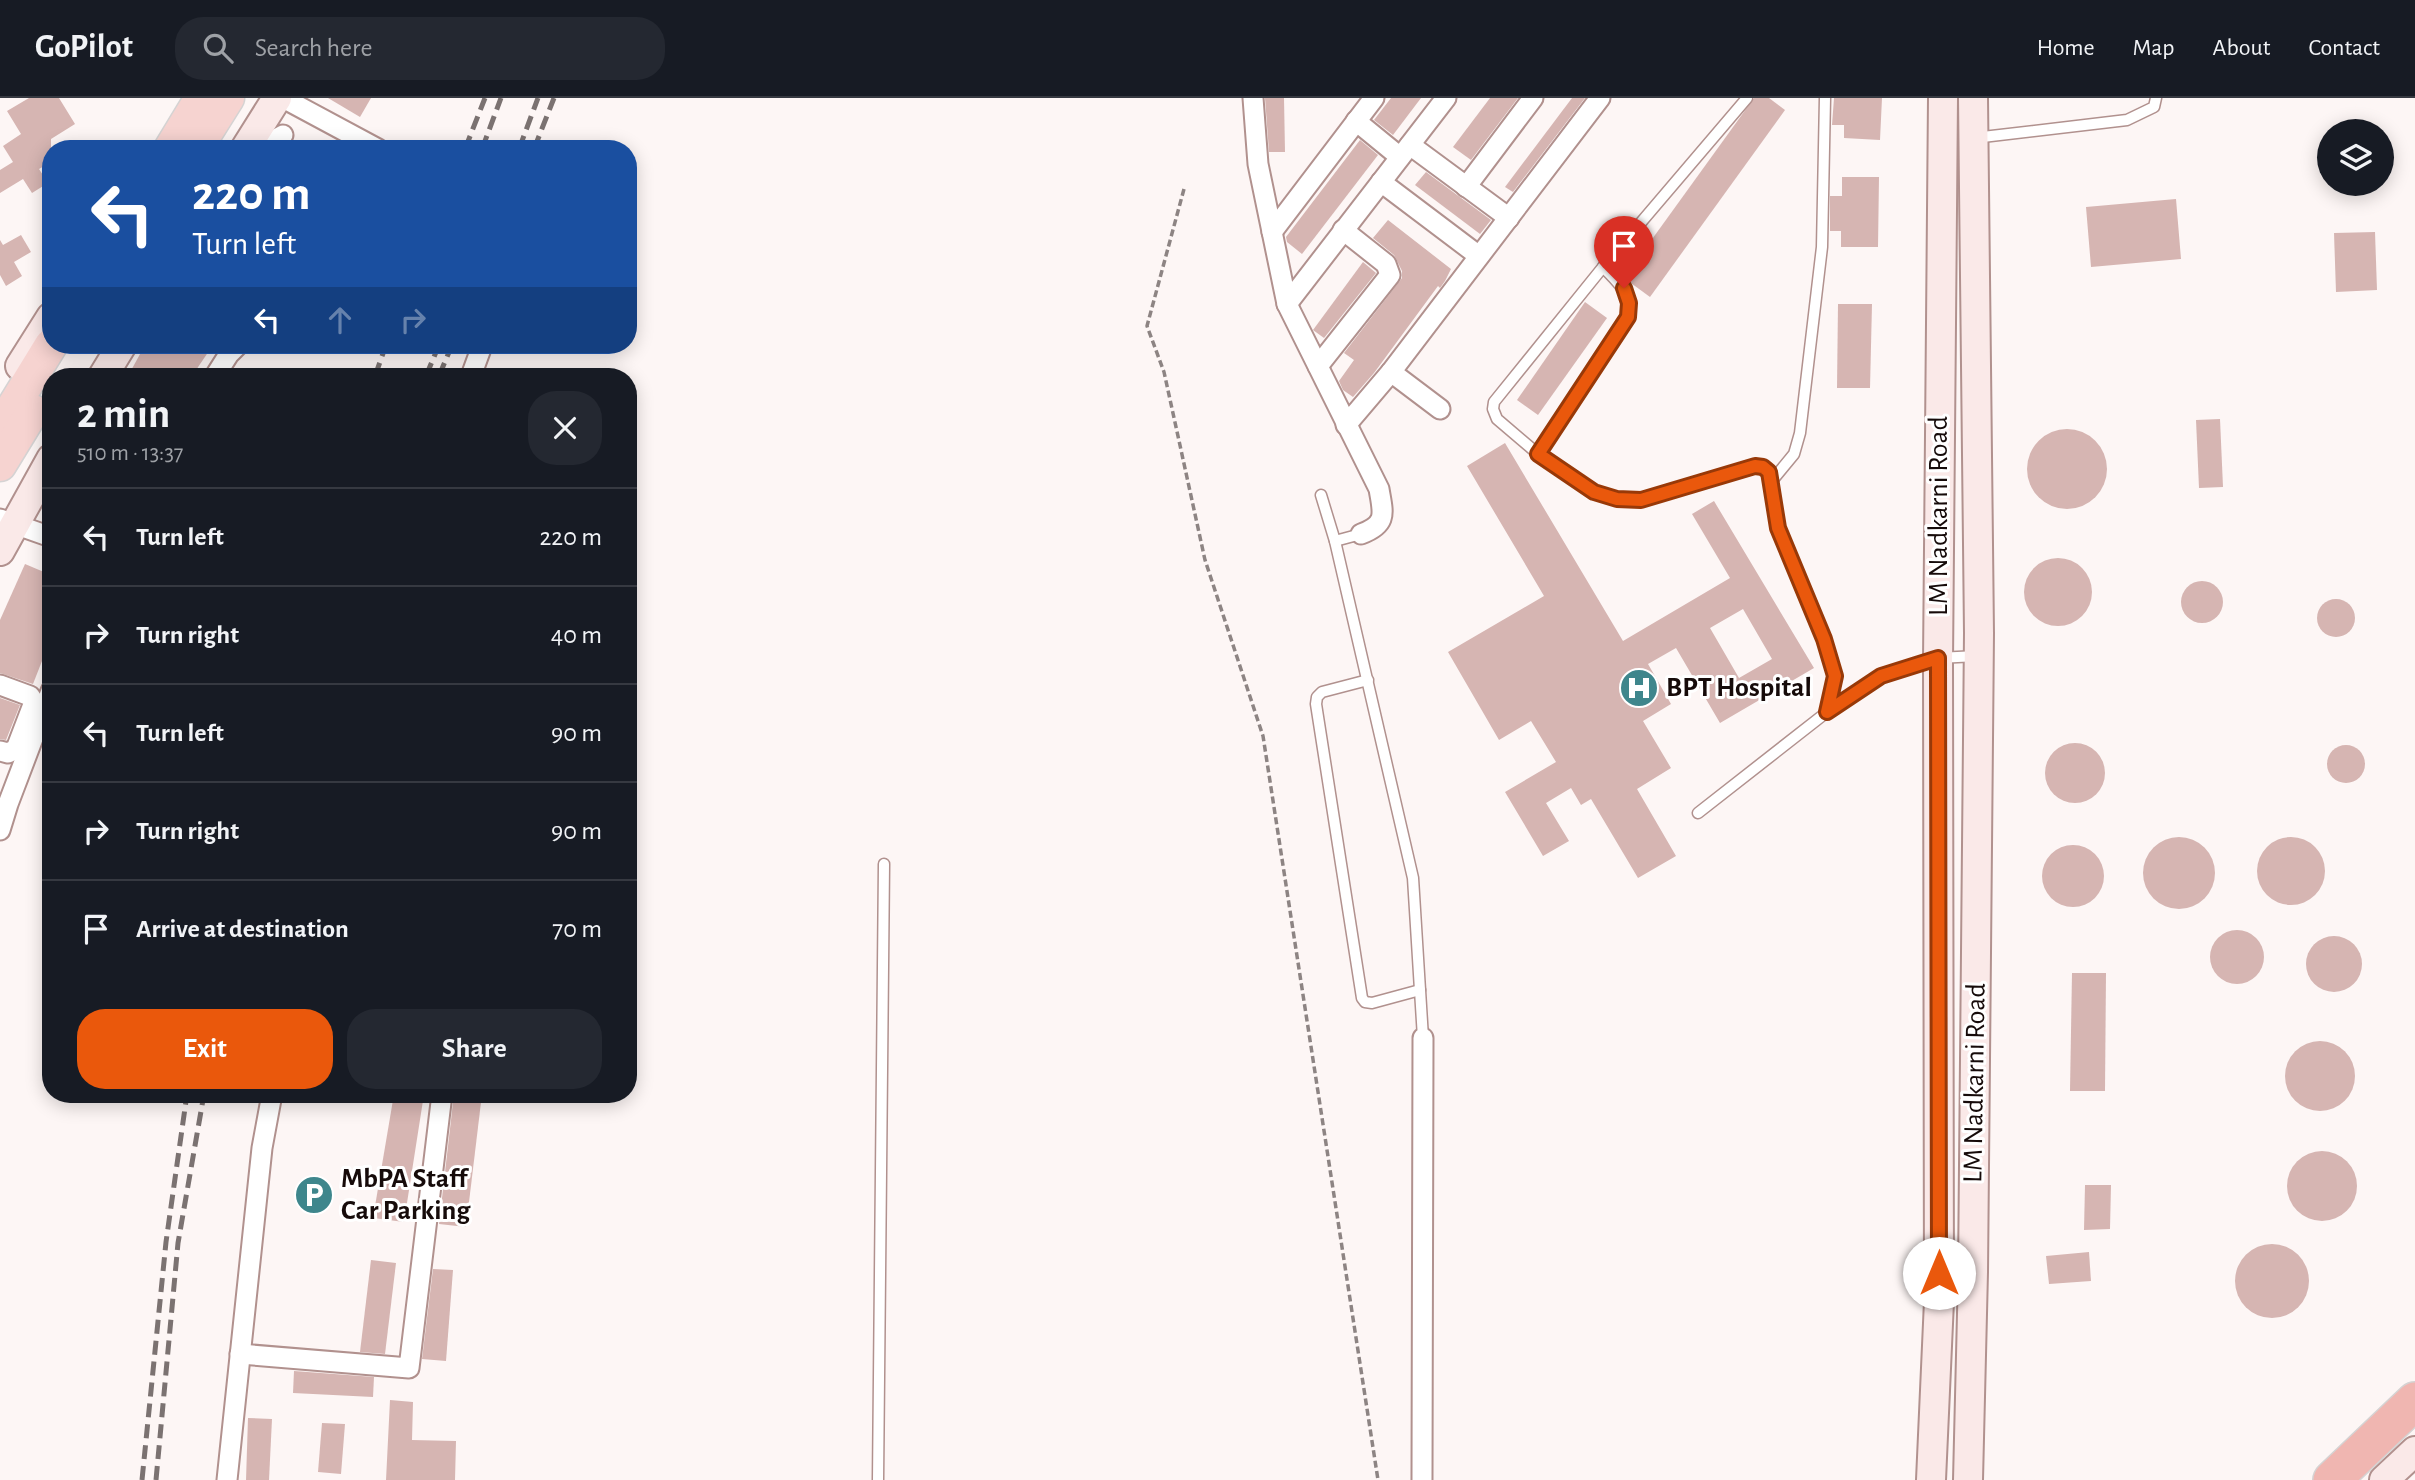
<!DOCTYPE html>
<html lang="en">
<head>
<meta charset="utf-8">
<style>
	:root { --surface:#171b24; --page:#242831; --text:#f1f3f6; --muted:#9ea1a6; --line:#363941; --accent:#ea580c }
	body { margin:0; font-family:"Alegreya Sans",sans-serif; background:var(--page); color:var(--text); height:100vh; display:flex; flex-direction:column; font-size:26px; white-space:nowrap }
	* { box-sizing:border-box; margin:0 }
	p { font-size:23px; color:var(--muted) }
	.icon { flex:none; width:38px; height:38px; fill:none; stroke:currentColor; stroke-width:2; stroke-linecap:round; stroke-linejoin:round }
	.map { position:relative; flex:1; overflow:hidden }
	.panel { position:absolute; left:42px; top:270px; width:595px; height:735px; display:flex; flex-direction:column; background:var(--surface); border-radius:28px; box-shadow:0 4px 18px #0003 }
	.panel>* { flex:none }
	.guide { position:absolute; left:42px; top:42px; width:595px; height:214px; border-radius:28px; box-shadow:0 4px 18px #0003; background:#1a4fa0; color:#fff; overflow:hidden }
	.controls { position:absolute; left:2317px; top:21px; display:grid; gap:14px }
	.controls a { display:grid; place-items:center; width:77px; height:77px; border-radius:50%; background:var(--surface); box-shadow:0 4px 18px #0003; font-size:35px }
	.pin { position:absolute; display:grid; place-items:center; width:60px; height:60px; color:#fff; margin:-72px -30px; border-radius:50% 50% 50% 0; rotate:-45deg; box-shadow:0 0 7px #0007 }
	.pin .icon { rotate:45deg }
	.me { position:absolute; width:77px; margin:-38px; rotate:0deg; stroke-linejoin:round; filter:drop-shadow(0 0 5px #0008) }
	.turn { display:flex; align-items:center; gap:24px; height:147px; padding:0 35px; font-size:32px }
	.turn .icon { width:91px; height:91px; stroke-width:2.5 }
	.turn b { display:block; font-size:49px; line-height:60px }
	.lanes { display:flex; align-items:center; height:66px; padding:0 35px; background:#0003; justify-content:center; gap:35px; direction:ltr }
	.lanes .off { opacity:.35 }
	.round { display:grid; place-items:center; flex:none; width:74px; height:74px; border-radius:28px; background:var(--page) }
	.summary { display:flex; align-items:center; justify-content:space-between; height:119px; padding:0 35px }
	h1 { font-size:42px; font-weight:700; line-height:52px }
	.action { display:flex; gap:14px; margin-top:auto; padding:14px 35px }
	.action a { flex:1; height:80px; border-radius:28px; background:var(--accent); color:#fff; font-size:28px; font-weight:700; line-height:80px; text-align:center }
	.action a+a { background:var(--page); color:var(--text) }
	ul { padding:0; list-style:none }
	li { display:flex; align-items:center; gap:21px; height:98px; padding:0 35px; border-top:2px solid var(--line) }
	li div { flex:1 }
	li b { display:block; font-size:26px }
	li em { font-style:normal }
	header { display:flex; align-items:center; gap:42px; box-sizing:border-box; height:98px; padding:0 35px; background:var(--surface); border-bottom:2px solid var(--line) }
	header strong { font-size:33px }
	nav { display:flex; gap:38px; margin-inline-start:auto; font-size:24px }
	.search { width:490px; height:63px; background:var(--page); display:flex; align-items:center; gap:18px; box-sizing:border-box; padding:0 24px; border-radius:28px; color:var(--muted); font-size:26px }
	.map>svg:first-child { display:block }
</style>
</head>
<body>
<header>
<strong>GoPilot</strong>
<div class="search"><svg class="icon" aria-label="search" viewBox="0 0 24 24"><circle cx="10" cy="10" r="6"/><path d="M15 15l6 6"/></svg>Search here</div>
<nav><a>Home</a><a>Map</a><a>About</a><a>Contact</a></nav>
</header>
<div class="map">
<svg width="2415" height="1382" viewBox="0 0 2415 1382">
	<rect width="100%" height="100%" fill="#fdf6f5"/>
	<!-- building -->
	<g fill="#d6b5b2" fill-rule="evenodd">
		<polygon points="29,0 59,0 75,26 51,41 51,64 39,71 48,85 32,95 23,81 0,95 0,72 13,64 3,48 21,36 7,13"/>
		<polygon points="328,0 371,0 360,19"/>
		<polygon points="1265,0 1284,0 1285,54 1269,54"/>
		<polygon points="1391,0 1421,0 1393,37 1374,22"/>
		<polygon points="1490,0 1518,0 1471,62 1453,49"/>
		<polygon points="1572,0 1585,0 1513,94 1505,89"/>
		<polygon points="1754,0 1769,0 1785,12 1650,199 1624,180"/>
		<polygon points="1834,0 1882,0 1880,42 1844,40 1844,27 1832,27"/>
		<polygon points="1360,42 1378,57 1302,156 1287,144 1286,139"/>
		<polygon points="1426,74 1491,122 1480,136 1415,87"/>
		<polygon points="1842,79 1879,79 1878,149 1841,149 1841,133 1830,133 1830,98 1842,98"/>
		<polygon points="2176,101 2181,161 2091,169 2086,109"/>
		<polygon points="1388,122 1451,171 1445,183 1440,190 1438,188 1374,275 1353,299 1343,292 1339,283 1354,262 1344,255 1402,180 1402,173 1394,157 1373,140"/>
		<polygon points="2375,134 2377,192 2336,194 2334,135"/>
		<polygon points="21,137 31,154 14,164 22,178 6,188 0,177 0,142 3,147"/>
		<polygon points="1363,164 1376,175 1324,240 1313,232"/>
		<polygon points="1585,204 1607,220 1538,317 1517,302"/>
		<polygon points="1838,206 1872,206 1870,290 1837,290"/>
		<polygon points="145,247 213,247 192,278 128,278"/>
		<polygon points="2220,321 2223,389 2199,390 2196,322"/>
		<circle cx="2067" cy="371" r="40"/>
		<path d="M1505 345 1623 543 1730 480 1692 416 1714 403 1814 570 1720 625 1676 550 1648 566 1671 606 1643 623 1671 670 1637 691 1676 758 1638 780 1591 701 1581 707 1571 690 1546 705 1569 743 1543 758 1505 694 1556 664 1531 623 1499 642 1448 554 1544 498 1467 368ZM1743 511 1772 561 1739 580 1710 530Z"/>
		<circle cx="2058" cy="494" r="34"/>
		<polygon points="25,466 51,477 51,540 33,586 0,575 0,522"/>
		<circle cx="2202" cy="504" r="21"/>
		<circle cx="2336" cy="520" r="19"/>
		<polygon points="0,600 20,607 6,642 0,641"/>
		<circle cx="2075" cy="675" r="30"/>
		<circle cx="2346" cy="666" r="19"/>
		<circle cx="2179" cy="775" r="36"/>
		<circle cx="2291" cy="773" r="34"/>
		<circle cx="2073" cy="778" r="31"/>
		<circle cx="2237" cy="859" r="27"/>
		<circle cx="2334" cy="866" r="28"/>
		<polygon points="2072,875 2106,875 2105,993 2070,993"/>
		<circle cx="2320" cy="978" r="35"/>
		<polygon points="394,996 424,996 404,1124 373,1120"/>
		<polygon points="454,996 482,996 466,1129 439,1126"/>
		<circle cx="2322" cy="1088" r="35"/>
		<polygon points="2085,1087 2111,1087 2110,1131 2084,1132"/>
		<circle cx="2272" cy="1183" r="37"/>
		<polygon points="2089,1154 2091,1183 2049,1186 2046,1158"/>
		<polygon points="371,1162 396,1165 385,1256 360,1254"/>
		<polygon points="433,1171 453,1172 446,1263 422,1261"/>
		<polygon points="294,1273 374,1279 373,1299 293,1295"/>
		<polygon points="390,1302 413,1304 412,1342 456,1343 455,1382 386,1382"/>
		<polygon points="248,1320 272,1321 269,1382 246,1382"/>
		<polygon points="322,1325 345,1326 341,1376 318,1374"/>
	</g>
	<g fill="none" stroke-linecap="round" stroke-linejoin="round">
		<defs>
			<g id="lane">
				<polyline points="1974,40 2127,22 2154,9 2156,0"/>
				<path d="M1538 356 1628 219C1630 193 1620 187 1603 169"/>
				<polyline points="1771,384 1794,356 1800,335 1822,149 1825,0"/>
				<polyline points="1321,397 1335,443 1413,780 1423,940"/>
				<polyline points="1335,443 1361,436"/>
				<polyline points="1368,582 1322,594 1317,599 1316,606 1362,900 1365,904 1372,905 1420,892"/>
				<polyline points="1827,614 1881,578 1938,560 1977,558"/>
				<polyline points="1698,715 1827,614 1835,578 1824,541 1778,430 1769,374 1763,369 1755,368 1641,402 1617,401 1593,394 1538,356 1497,321 1493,311 1494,304 1603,169 1747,0"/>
				<polyline points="878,1382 884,766"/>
			</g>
			<g id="street">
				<polyline points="283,0 378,51"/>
				<path d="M1253 0 1258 66 1287 206 1379 391C1383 415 1388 426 1361 436"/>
				<polyline points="1356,23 1400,59"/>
				<polyline points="1410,47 1509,120"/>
				<polyline points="269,51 274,42 283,37"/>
				<polyline points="1381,84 1479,158"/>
				<polyline points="1466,89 1533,0"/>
				<polyline points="1272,134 1374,0"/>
				<polyline points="1287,206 1446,0"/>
				<polyline points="1318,268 1390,177 1386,166 1343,132"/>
				<polyline points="1391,274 1440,311"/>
				<polyline points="215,278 229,256 238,247"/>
				<polyline points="471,278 482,248"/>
				<polyline points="1346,327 1391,274 1600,0"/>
				<polyline points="0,421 51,439"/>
				<polyline points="0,587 30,598 34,604 16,651 8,655 0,653"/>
				<polyline points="0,732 8,706 51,593"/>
				<polyline points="240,1256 409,1270 442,996"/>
				<polyline points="227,1382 262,1050 272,996"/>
				<polyline points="1422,1382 1423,940"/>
			</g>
			<g id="secondary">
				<polyline points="245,51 277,0"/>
				<polyline points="20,268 51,219"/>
				<polyline points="103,278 122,247"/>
				<polyline points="0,453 51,361"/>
				<polyline points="1931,1382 1939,1203 1938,564 1943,0"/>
				<polyline points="1968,1382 1973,1174 1979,535 1973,0"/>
				<polyline points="2384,1382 2415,1353"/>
			</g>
			<g id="primary">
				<polyline points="170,51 201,0"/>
				<polyline points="196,51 228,0"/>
				<polyline points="0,330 51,247"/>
				<polyline points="0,367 33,313"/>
			</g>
			<polyline id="highway" points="2332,1382 2415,1303"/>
		</defs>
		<!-- lane casing -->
		<use href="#lane" stroke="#b1918e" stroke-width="13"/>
		<!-- street casing -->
		<use href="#street" stroke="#b1918e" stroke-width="23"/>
		<!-- secondary casing -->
		<use href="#secondary" stroke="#b1918e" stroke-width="32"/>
		<!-- primary casing -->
		<use href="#primary" stroke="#d5d3d3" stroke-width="35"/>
		<!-- highway casing -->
		<use href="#highway" stroke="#d5d3d3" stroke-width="40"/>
		<!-- path -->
		<polyline stroke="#8d8483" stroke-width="3.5" stroke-dasharray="7 3.5" stroke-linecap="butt" points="1184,91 1147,228 1164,274 1205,462 1263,638 1378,1382"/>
		<!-- lane -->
		<use href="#lane" stroke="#fff" stroke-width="10"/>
		<!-- street -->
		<use href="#street" stroke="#fff" stroke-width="19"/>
		<!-- secondary -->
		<use href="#secondary" stroke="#fae9e8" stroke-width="28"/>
		<!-- primary -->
		<use href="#primary" stroke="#f6d3d0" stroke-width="32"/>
		<!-- highway -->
		<use href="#highway" stroke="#f0b6b1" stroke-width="37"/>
		<!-- rail -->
		<g stroke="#7b7271" stroke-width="5" stroke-dasharray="14 7" stroke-linecap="butt">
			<polyline points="465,51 485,0"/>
			<polyline points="482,51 501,0"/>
			<polyline points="519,51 538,0"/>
			<polyline points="534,51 554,0"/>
			<polyline points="375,278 386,247"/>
			<polyline points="426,278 439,247"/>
			<polyline points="439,278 452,247"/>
			<polyline points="142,1382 166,1144 187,996"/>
			<polyline points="156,1382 178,1145 204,996"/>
		</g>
	</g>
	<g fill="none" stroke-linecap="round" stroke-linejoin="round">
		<defs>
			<polyline id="route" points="1624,190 1629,205 1628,219 1538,356 1594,394 1617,401 1641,402 1755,368 1763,369 1769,374 1778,430 1824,541 1835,578 1827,614 1881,578 1938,560 1939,1175"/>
		</defs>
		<!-- route casing -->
		<use href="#route" stroke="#983908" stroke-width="18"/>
		<!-- route -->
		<use href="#route" stroke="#ea580c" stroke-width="12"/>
	</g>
	<!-- icons -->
	<defs>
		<symbol id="hospital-disc" viewBox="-11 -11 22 22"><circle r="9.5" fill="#3e868c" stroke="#fff"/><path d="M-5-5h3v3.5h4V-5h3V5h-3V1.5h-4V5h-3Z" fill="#fff"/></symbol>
		<symbol id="parking-disc" viewBox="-11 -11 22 22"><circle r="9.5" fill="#3e868c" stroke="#fff"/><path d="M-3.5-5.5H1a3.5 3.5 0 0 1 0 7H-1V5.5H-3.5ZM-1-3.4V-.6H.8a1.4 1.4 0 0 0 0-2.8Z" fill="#fff"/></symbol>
	</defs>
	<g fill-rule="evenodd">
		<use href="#hospital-disc" x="1617" y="568" width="44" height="44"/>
		<use href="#parking-disc" x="292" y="1075" width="44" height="44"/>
	</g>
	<g text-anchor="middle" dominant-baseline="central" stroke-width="6" stroke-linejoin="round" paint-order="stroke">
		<!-- street labels -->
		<g font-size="28" fill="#160b0a" stroke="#fff">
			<text transform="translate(1939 418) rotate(-90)">LM Nadkarni Road</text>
			<text transform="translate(1975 985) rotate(-89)">LM Nadkarni Road</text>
		</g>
		<!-- poi labels -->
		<g font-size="28" font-weight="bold" fill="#160b0a" stroke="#fff" text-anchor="start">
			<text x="1666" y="590">BPT Hospital</text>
			<text x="341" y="1081">MbPA Staff<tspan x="341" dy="32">Car Parking</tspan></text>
		</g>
	</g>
</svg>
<div class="controls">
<a><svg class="icon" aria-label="layers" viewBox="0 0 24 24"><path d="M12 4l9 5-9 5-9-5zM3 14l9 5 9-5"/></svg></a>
</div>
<div class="pin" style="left:1624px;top:190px;background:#d93025"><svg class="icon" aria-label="arrive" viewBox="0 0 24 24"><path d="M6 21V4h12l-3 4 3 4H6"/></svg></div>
<svg class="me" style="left:1939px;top:1175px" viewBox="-20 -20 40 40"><circle r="19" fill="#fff"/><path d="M0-13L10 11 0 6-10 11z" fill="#ea580c"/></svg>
<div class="guide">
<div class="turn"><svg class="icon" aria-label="left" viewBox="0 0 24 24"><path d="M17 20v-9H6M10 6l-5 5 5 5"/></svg><div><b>220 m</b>Turn left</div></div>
<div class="lanes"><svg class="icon" aria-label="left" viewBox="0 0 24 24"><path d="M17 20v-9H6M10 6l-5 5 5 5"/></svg><svg class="icon off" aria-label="ahead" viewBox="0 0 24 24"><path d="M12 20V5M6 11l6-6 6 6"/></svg><svg class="icon off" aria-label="right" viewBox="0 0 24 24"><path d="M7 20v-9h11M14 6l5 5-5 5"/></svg></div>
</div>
<section class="panel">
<div class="summary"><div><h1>2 min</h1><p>510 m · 13:37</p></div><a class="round"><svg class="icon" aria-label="close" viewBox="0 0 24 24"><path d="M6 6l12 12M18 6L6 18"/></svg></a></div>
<ul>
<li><svg class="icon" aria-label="left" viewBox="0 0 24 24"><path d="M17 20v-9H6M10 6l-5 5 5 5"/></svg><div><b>Turn left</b></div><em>220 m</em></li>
<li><svg class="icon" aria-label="right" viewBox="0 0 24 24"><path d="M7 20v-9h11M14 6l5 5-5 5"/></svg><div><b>Turn right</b></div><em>40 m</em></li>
<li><svg class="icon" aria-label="left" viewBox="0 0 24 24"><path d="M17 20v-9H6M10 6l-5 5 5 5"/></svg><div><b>Turn left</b></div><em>90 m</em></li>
<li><svg class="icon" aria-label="right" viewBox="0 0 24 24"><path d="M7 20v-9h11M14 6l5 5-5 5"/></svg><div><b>Turn right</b></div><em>90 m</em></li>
<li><svg class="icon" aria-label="arrive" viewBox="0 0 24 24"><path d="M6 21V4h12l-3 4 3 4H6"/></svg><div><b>Arrive at destination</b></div><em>70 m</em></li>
</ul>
<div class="action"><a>Exit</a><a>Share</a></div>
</section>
</div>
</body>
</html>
